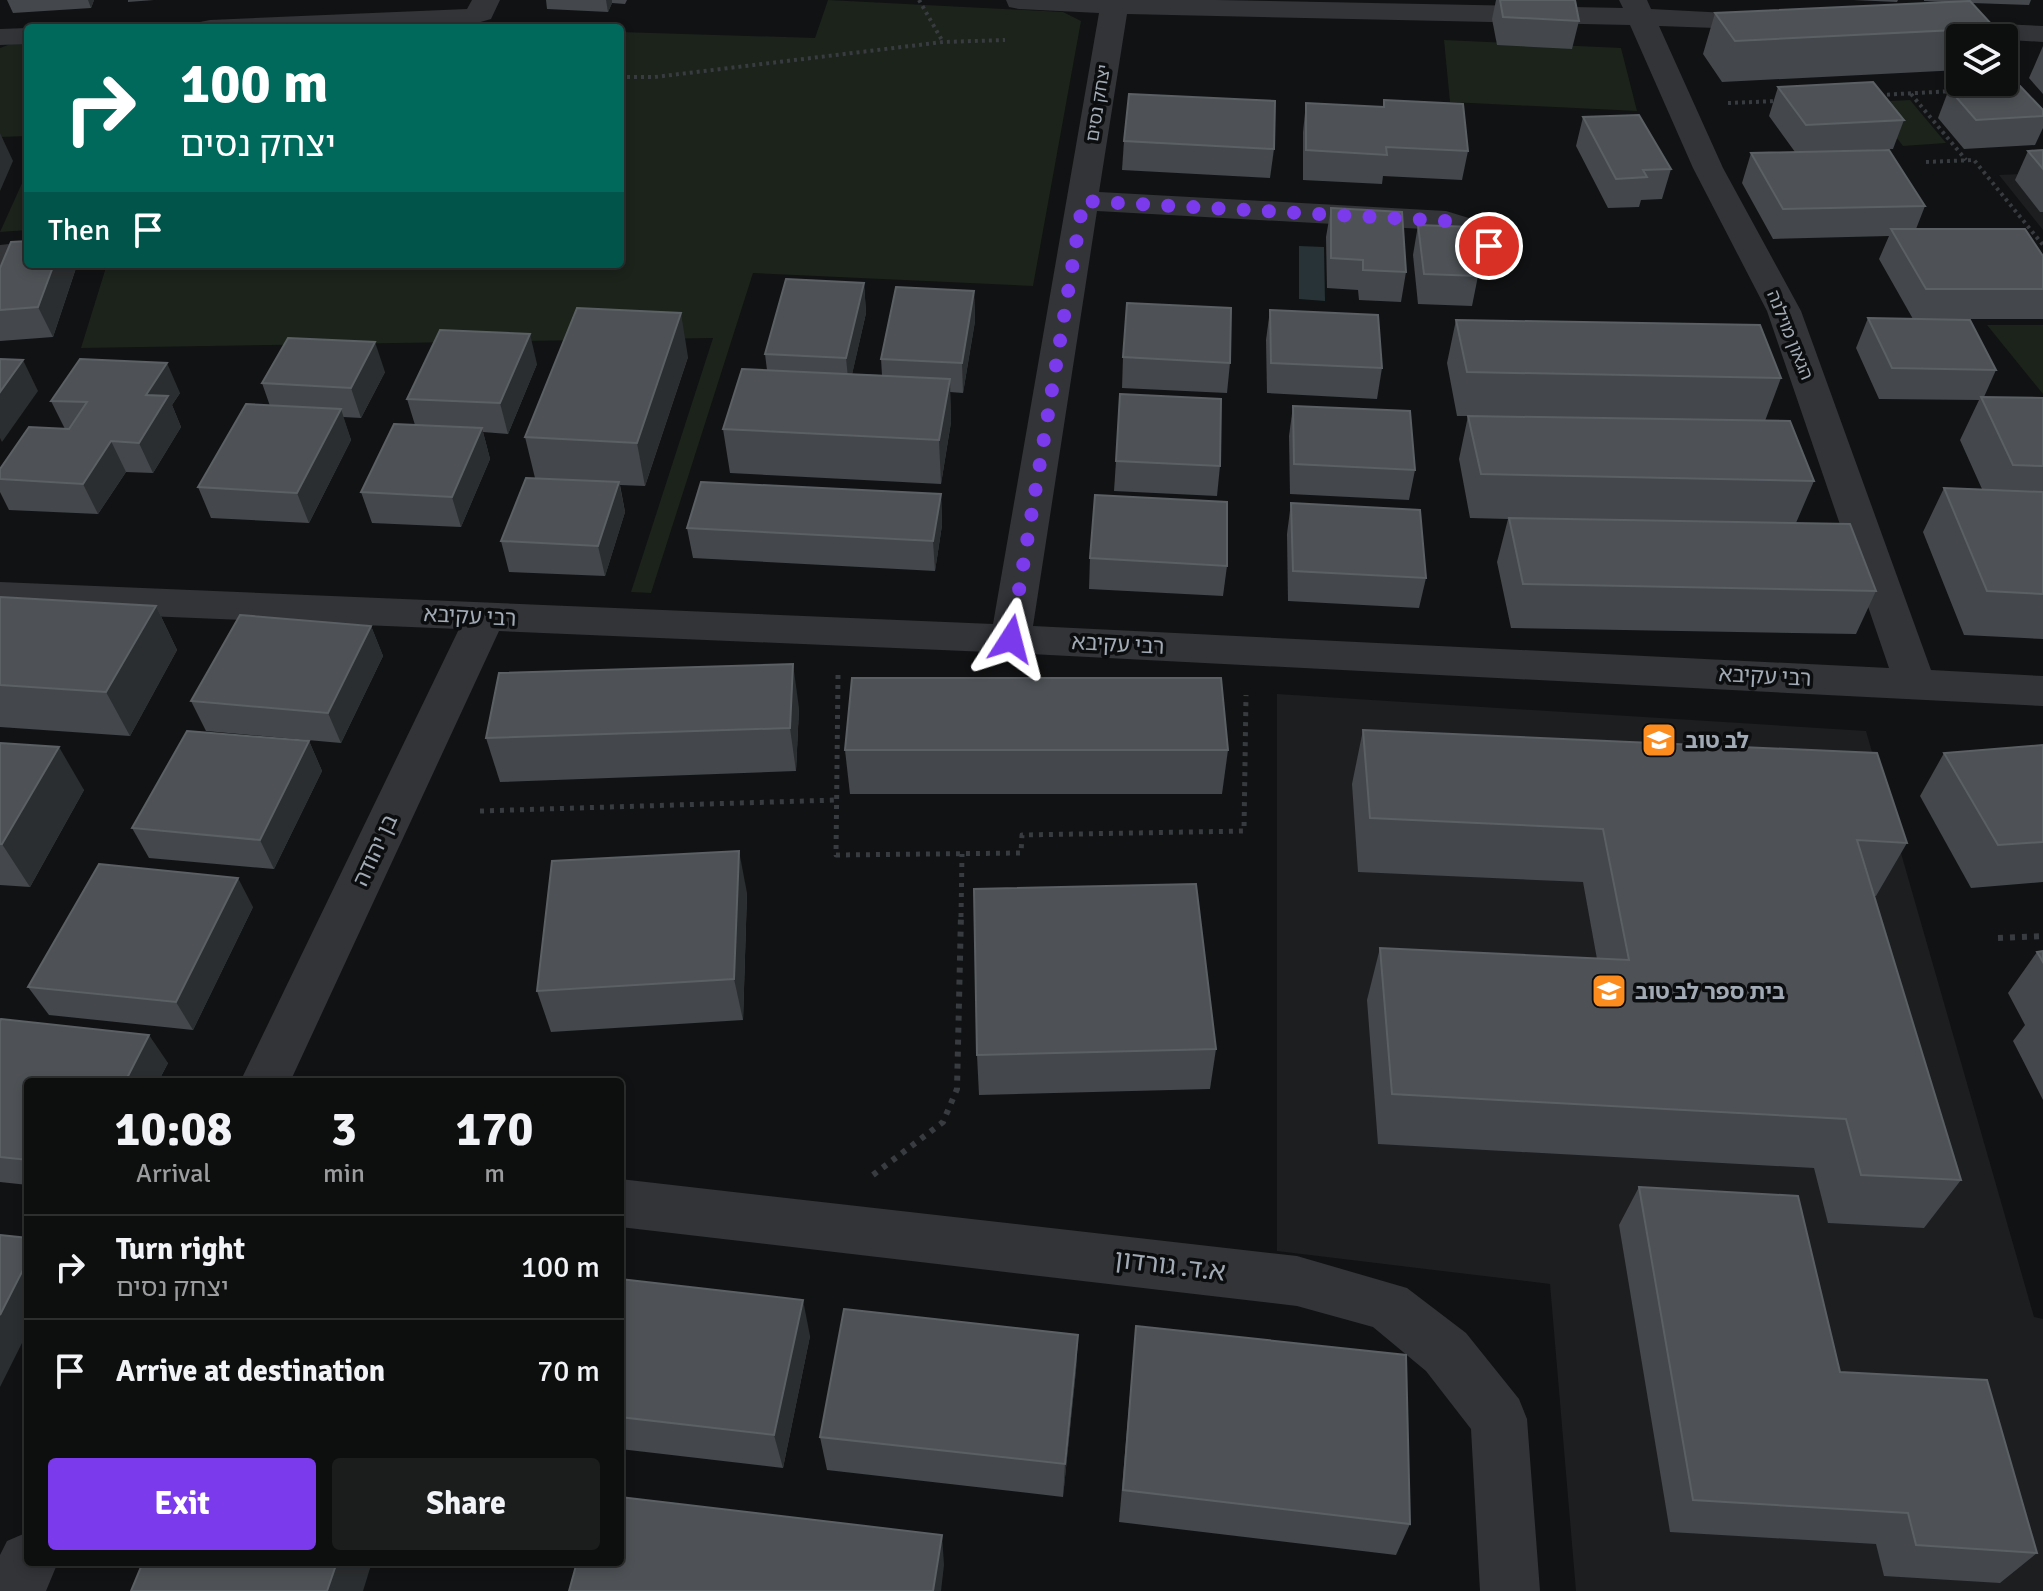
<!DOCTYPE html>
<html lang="en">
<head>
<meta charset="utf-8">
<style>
	:root { --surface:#0d0e0e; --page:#1b1c1c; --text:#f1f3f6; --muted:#9a9c9e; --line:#2d2e2e; --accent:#7c3aed }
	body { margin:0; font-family:Signika,"Noto Sans Hebrew",sans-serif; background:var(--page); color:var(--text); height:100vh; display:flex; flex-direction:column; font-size:30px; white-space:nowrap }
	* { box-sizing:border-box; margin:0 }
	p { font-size:26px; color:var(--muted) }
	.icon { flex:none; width:44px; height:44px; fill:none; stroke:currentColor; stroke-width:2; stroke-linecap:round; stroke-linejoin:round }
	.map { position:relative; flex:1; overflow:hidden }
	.sheet { position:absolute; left:24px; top:1078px; width:600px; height:488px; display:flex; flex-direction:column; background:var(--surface); border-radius:8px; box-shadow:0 4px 12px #0003,0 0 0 2px var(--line) }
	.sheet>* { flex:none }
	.guide { position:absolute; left:24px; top:24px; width:600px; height:244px; border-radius:8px; box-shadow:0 4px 12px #0003,0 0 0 2px var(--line); background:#00695c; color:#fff; overflow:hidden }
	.fabs { position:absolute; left:1946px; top:24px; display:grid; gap:16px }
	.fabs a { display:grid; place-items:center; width:72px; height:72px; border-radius:8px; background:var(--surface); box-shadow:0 4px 12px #0003,0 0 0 2px var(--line); font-size:40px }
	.pin { position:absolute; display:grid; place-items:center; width:68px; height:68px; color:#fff; margin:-34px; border:4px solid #fff; border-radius:50%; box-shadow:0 2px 8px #0007 }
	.me { position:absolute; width:88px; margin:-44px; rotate:9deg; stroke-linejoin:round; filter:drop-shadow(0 0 6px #0008) }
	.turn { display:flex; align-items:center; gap:28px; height:168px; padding:0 24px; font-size:36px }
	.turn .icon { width:104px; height:104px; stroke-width:2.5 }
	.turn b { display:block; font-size:56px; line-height:68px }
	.then { display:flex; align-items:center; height:76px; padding:0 24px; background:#0003; gap:16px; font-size:30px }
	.eta { display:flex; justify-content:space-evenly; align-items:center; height:136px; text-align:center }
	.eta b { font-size:48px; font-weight:700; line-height:56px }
	.action { display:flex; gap:16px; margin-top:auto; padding:16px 24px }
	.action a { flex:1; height:92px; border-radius:8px; background:var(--accent); color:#fff; font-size:32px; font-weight:700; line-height:92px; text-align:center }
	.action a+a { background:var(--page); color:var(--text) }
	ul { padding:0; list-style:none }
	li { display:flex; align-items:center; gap:24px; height:104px; padding:0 24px; border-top:2px solid var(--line) }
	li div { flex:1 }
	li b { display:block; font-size:30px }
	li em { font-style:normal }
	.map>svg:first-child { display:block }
</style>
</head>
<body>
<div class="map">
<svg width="2043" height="1591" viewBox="0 0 2043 1591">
	<rect width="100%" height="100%" fill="#111213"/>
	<!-- built -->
	<g fill="#1d1e20">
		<polygon points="2043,173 2043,230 1999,175"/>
		<polygon points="1277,694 1866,731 2034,1317 2043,1319 2043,1591 1576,1591 1550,1284 1277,1251"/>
	</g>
	<!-- green -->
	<g fill="#1b231b">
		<polygon points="828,0 1063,12 1081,21 1033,286 753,273 651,593 631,592 713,338 81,348 107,264 620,264 620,32 815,38"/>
		<polygon points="1444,40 1621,48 1637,111 1450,102"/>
		<polygon points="13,43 28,43 28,136 0,137 0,48"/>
		<polygon points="1910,100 1946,143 1903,146 1869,102"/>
		<polygon points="28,170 28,230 0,232"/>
		<polygon points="1987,325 2043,325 2043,394"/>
	</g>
	<!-- water -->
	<polygon fill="#273337" points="1299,246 1324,247 1325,301 1299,299"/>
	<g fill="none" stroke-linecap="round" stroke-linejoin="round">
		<!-- path-far2 -->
		<g stroke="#383b3f" stroke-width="4" stroke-dasharray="3 4" stroke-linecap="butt">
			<polyline points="919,0 943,42"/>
			<polyline points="620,77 655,77 943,42 1005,40"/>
			<polyline points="1911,94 1966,160"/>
			<polyline points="1880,95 1954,91"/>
			<polyline points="1728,103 1778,101"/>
			<polyline points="1926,162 1974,160 2043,245"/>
		</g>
		<!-- path-far1 -->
		<g stroke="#383b3f" stroke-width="5" stroke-dasharray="4 6" stroke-linecap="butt">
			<polyline points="838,675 836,855 1021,853 1022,835 1244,831 1246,695"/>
			<polyline points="480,811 837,800"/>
			<polyline points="961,917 962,854"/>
		</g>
		<!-- path -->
		<g stroke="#383b3f" stroke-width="6" stroke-dasharray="5 7" stroke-linecap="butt">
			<polyline points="1998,938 2043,936"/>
			<polyline points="873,1175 943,1122 957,1089 961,915"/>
		</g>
		<!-- street -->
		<g fill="#323438" fill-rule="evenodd">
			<polygon points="472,0 500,0 491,19 470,25 196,28 200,22 210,20 467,9"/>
			<path d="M1006 0H1217L1623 8 1619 0H1647L1651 9 1783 16 1787 22 1783 28 1773 30 1659 26 1723 168 1801 311 1931 670 2043 676V706L1011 653 499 631 290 1082H240L459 629 0 610V582L993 624 1099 13 1019 9 1009 7ZM1127 14 1630 25 1693 168 1767 311 1889 668 1033 626 1097 211 1442 230C1469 239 1459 263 1501 253L1505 246 1501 239 1487 236 1472 219 1446 211 1099 192Z"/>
			<polygon points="1934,21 2043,26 2043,42 1924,35 1920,29 1924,23"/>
			<polygon points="28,28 28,44 0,45 0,29"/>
			<polygon points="28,242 28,262 0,265 0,245"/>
			<polygon points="620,1179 1297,1256 1407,1288 1466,1333 1519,1399 1527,1419 1540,1591 1480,1591 1471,1429 1426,1371 1373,1327 1297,1306 620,1227"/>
			<polygon points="28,1532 28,1562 58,1562 46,1591 0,1591 0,1555 7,1541"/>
		</g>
	</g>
	<!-- wall -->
	<g fill="#44474b">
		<polygon points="7,0 94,0 91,8 13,13"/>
		<polygon points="128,0 154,0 128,2"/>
		<polygon points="546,0 627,0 625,4 612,3 608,12 547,9"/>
		<polygon points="1496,0 1575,0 1579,21 1572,49 1497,45 1492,19"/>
		<polygon points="1853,0 1898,0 1897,2"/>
		<polygon points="1924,0 2031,0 2029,5 1972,3 1995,28 1991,38 1960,38 1960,70 1722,82 1703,54 1715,13 1945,2 1924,1"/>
		<polygon points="2043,46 2043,94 2029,78"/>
		<polygon points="1778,87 1904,120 1893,149 1846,151 1925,206 1916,229 2043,256 2043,319 1955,319 1996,370 1984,397 2043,398 2043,639 1964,635 1923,532 1944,488 1982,489 1960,440 1979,400 1879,399 1856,348 1868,318 1913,319 1879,259 1889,236 1773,239 1742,183 1751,153 1795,152 1769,116"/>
		<polygon points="1949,89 2043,110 2043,128 2035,145 1964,149 1938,118"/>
		<polygon points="1384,100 1468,151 1462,180 1383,176 1382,184 1303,180 1303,132 1306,103 1383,107"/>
		<polygon points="1583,117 1671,169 1662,199 1641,200 1639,207 1608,208 1576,146"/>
		<polygon points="1124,141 1274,149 1270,178 1122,170"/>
		<polygon points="2043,150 2043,212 2040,212 2015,180 2028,151"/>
		<polygon points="1331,208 1406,272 1401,302 1359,300 1358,290 1327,288 1326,237"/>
		<polygon points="1418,225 1478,276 1472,306 1418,304 1413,255"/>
		<polygon points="0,268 76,268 53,337 0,341"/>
		<polygon points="864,283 866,313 852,374 882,375 881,359 974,291 975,321 963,393 950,392 951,422 941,484 730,473 723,429 767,370 765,354"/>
		<polygon points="1270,310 1382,368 1377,399 1267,393 1266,340"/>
		<polygon points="1456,320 1781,378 1765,421 1814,481 1796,523 1876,591 1856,634 1511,628 1497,562 1508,519 1470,518 1459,459 1468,416 1457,416 1447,363"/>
		<polygon points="688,357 645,486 620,485 625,512 605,576 509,572 501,541 535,478 525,437"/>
		<polygon points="1123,357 1230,363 1227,393 1122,388"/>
		<polygon points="537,364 508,434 483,432 490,459 461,527 372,523 361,492 415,425 407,399"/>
		<polygon points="385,372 361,418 343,417 351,440 309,523 211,518 198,487 270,406 262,383"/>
		<polygon points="180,393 172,405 181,427 153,473 126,472 98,514 9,510 0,492 0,469 65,429 51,401"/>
		<polygon points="1293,406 1415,470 1409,500 1290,494 1289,436"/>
		<polygon points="1116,461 1220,466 1217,496 1114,491"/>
		<polygon points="941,494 942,525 935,571 693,558 687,528"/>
		<polygon points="1291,503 1426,578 1419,608 1288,601 1287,534"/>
		<polygon points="1090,558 1227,566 1223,596 1089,589"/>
		<polygon points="0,597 156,606 177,650 130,736 0,727"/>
		<polygon points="371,626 383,656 341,743 206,731 191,701"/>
		<polygon points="799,708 796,771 500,782 486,738"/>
		<polygon points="1363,730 1907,843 1876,896 1874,896 1961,1180 1924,1228 1828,1223 1814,1168 1378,1144 1367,1000 1380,948 1597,959 1583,882 1358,872 1352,784"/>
		<polygon points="309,741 322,771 274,869 149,858 132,828"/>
		<polygon points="0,743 84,790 30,887 0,885"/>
		<polygon points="2043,745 2043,882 1971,888 1920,796 1944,753"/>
		<polygon points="845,750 1228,750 1222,794 850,794"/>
		<polygon points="747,893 743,1020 551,1032 537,991"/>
		<polygon points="253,907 193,1030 49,1015 28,987"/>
		<polygon points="2043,951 2043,1100 2013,1041 2025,1025 2008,993 2037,952"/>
		<polygon points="0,1022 168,1063 158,1082 28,1082 28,1185 0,1182"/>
		<polygon points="1216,1049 1210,1089 979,1095 977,1055"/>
		<polygon points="1639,1187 1840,1372 2037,1553 2000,1583 1884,1576 1876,1544 1670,1532 1619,1225"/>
		<polygon points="620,1279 810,1336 783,1468 620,1449"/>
		<polygon points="1136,1326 1410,1524 1396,1555 1119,1522"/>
		<polygon points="1078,1335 1076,1370 1063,1497 827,1470 820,1437"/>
	</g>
	<!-- shaded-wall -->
	<g fill="#2b2e30">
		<polygon points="88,0 94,0 91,8"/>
		<polygon points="606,0 612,0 612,3 608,12"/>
		<polygon points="0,133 13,161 0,191"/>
		<polygon points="54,264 74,264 76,268 53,337 38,307"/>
		<polygon points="864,283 866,313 849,388 846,358"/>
		<polygon points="974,291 975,321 963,393 962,363"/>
		<polygon points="681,313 688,357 645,486 637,443"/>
		<polygon points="530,334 537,364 508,434 500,403"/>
		<polygon points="375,342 385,372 361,418 351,388"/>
		<polygon points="23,360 38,391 2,442 0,438 0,392"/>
		<polygon points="167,363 180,393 172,405 181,427 153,473 139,443 146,395"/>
		<polygon points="950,379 951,422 941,484 939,440"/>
		<polygon points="341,409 351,440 309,523 297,493"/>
		<polygon points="482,428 490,459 461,527 452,497"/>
		<polygon points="111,441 126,472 98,514 83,484"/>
		<polygon points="619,482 625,512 605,576 598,546"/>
		<polygon points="941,494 942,525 935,571 933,541"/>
		<polygon points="156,606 177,650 130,736 106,692"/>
		<polygon points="371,626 383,656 341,743 328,713"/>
		<polygon points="793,664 799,708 796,771 790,728"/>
		<polygon points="309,741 322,771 274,869 260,840"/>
		<polygon points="59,747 84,790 30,887 2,844"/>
		<polygon points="739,851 747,893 743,1020 734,979"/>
		<polygon points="238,878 253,907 193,1030 176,1002"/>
		<polygon points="149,1035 168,1063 158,1082 125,1082"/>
		<polygon points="28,1260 28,1331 0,1387 0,1315"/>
		<polygon points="803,1300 810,1336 783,1468 774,1435"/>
		<polygon points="1078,1335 1076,1370 1063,1497 1065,1464"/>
		<polygon points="942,1535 944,1565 941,1591 933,1591"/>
		<polygon points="337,1562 372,1562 363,1591 327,1591"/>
	</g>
	<!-- building -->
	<g fill="#4e5256" stroke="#5b6065" stroke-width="2">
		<polygon points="1500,0 1575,0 1579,21 1503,17"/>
		<polygon points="1970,1 1995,28 1735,41 1715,13"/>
		<polygon points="1873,82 1904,120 1806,125 1778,87"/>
		<polygon points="2020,86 2043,110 2043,116 1976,120 1949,89"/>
		<polygon points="1129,94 1275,101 1274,149 1124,141"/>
		<polygon points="1384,100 1463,104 1468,151 1386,147 1387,155 1306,150 1306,103 1384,107"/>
		<polygon points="1639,115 1671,169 1643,170 1647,177 1616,179 1583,117"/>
		<polygon points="1889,150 1925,206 1783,209 1751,153"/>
		<polygon points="2043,150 2043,169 2028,151"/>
		<polygon points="1331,208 1402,212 1406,272 1363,270 1363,260 1331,258"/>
		<polygon points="1418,225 1471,227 1478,276 1424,274"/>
		<polygon points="1891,229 2025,229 2043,256 2043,289 1926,289"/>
		<polygon points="28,241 28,264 54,264 38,307 0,310 0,268 11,242"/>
		<polygon points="786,279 864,283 846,358 765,354"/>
		<polygon points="896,287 974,291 962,363 881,359"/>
		<polygon points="1127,303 1231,308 1230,363 1123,357"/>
		<polygon points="577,308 681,313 637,443 525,437"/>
		<polygon points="1270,310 1378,315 1382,368 1271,363"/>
		<polygon points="1868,318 1970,320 1996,370 1892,368"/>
		<polygon points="1456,320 1760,325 1781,378 1467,372"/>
		<polygon points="440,330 530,334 500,403 407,399"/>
		<polygon points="288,338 375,342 351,388 262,383"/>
		<polygon points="0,359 23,360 0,392"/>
		<polygon points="80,359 167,363 146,395 168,396 139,443 111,441 83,484 0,479 0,469 29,427 69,429 87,402 51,401"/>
		<polygon points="742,369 950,379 939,440 723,429"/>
		<polygon points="1120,394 1221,399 1220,466 1116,461"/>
		<polygon points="1981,397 2043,398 2043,466 2013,465"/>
		<polygon points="246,404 341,409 297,493 198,487"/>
		<polygon points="1293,406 1410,411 1415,470 1294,464"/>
		<polygon points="1468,416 1790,421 1814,481 1481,474"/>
		<polygon points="394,424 482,428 452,497 361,492"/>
		<polygon points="526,478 619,482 598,546 501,541"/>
		<polygon points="701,482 941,494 933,541 687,528"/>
		<polygon points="1944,488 2043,492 2043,594 1987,591"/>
		<polygon points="1095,495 1227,502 1227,566 1090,558"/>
		<polygon points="1291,503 1420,510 1426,578 1293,571"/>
		<polygon points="1509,518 1850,524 1876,591 1523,584"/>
		<polygon points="0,597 156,606 106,692 0,685"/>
		<polygon points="240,615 371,626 328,713 191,701"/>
		<polygon points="793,664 790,728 486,738 499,673"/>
		<polygon points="852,678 1221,678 1228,750 845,750"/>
		<polygon points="1363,730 1877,753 1907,843 1857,840 1961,1180 1861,1175 1846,1119 1392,1094 1380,948 1629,960 1603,829 1370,818"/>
		<polygon points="187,731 309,741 260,840 132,828"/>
		<polygon points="0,743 59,747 2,844 0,844"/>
		<polygon points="2043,745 2043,842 1998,845 1944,753"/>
		<polygon points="739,851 734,979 537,991 552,861"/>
		<polygon points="99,864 238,878 176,1002 28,987"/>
		<polygon points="1196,884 1216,1049 977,1055 974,889"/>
		<polygon points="2043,951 2043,962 2037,952"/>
		<polygon points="1,1019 149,1035 125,1082 28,1082 28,1160 0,1157 0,1022"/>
		<polygon points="1639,1187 1798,1196 1840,1372 1987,1380 2037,1553 1916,1545 1908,1513 1693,1500"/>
		<polygon points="0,1235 28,1238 28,1260 0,1315"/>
		<polygon points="620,1279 803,1300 774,1435 620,1417"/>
		<polygon points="844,1309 1078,1335 1065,1464 820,1437"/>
		<polygon points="1136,1326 1406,1355 1410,1524 1123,1490"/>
		<polygon points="620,1497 942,1535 933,1591 569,1591 577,1562 620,1562"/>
		<polygon points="143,1562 337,1562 327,1591 131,1591"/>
	</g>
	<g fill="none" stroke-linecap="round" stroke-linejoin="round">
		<!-- route -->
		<polyline stroke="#7c3aed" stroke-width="14" stroke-dasharray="0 25.2" points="1011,639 1083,201 1446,221 1461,226 1477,245 1489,246"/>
	</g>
	<!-- icons -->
	<defs>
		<symbol id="school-square" viewBox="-11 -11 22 22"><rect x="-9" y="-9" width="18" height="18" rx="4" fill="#fd8c1f" stroke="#0c0d0e"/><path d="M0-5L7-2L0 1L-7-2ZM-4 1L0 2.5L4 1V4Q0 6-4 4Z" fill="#fff"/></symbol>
	</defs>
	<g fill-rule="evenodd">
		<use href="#school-square" x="1639" y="720" width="40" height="40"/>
		<use href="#school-square" x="1589" y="971" width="40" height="40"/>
	</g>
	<g text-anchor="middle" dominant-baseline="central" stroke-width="7" stroke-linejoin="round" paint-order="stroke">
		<!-- far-street labels -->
		<g font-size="18" fill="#a2abb5" stroke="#0c0d0e">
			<text transform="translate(1098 103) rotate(-81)">יצחק נסים</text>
			<text transform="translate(1790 335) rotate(68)">הגאון מוילנה</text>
		</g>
		<!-- street labels -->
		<g font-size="22" fill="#a2abb5" stroke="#0c0d0e">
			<text transform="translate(470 616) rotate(3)">רבי עקיבא</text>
			<text transform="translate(1118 644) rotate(3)">רבי עקיבא</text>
			<text transform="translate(1765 676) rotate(3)">רבי עקיבא</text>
			<text transform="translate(375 850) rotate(-65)">בן יהודה</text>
		</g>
		<!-- poi labels -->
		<g font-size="22" font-weight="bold" fill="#a2abb5" stroke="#0c0d0e" text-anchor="start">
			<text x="1685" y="740">לב טוב</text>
			<text x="1635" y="991">בית ספר לב טוב</text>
		</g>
		<!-- near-street labels -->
		<g font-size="26" fill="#a2abb5" stroke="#0c0d0e">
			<text transform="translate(1170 1266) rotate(7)">א.ד. גורדון</text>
		</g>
	</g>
</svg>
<div class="fabs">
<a><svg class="icon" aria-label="layers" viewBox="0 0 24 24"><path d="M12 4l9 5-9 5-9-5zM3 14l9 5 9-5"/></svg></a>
</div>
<div class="pin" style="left:1489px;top:246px;background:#d93025"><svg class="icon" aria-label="arrive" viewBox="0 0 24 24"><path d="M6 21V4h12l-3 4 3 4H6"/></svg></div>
<svg class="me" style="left:1011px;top:639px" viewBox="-20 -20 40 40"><path d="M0-17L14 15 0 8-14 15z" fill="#7c3aed" stroke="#fff" stroke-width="4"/></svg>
<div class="guide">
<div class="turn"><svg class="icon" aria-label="right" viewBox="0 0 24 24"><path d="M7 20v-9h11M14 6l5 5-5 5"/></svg><div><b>100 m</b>יצחק נסים</div></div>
<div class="then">Then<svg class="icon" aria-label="arrive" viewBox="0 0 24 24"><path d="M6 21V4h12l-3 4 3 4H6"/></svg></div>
</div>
<section class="sheet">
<div class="eta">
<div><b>10:08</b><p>Arrival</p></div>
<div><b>3</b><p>min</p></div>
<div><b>170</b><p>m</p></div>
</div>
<ul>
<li><svg class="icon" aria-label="right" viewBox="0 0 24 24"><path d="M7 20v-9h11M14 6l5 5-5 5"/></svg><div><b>Turn right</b><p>יצחק נסים</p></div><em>100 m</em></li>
<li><svg class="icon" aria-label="arrive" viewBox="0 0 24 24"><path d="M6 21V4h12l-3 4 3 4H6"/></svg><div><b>Arrive at destination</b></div><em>70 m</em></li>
</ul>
<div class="action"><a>Exit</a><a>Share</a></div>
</section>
</div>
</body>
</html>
